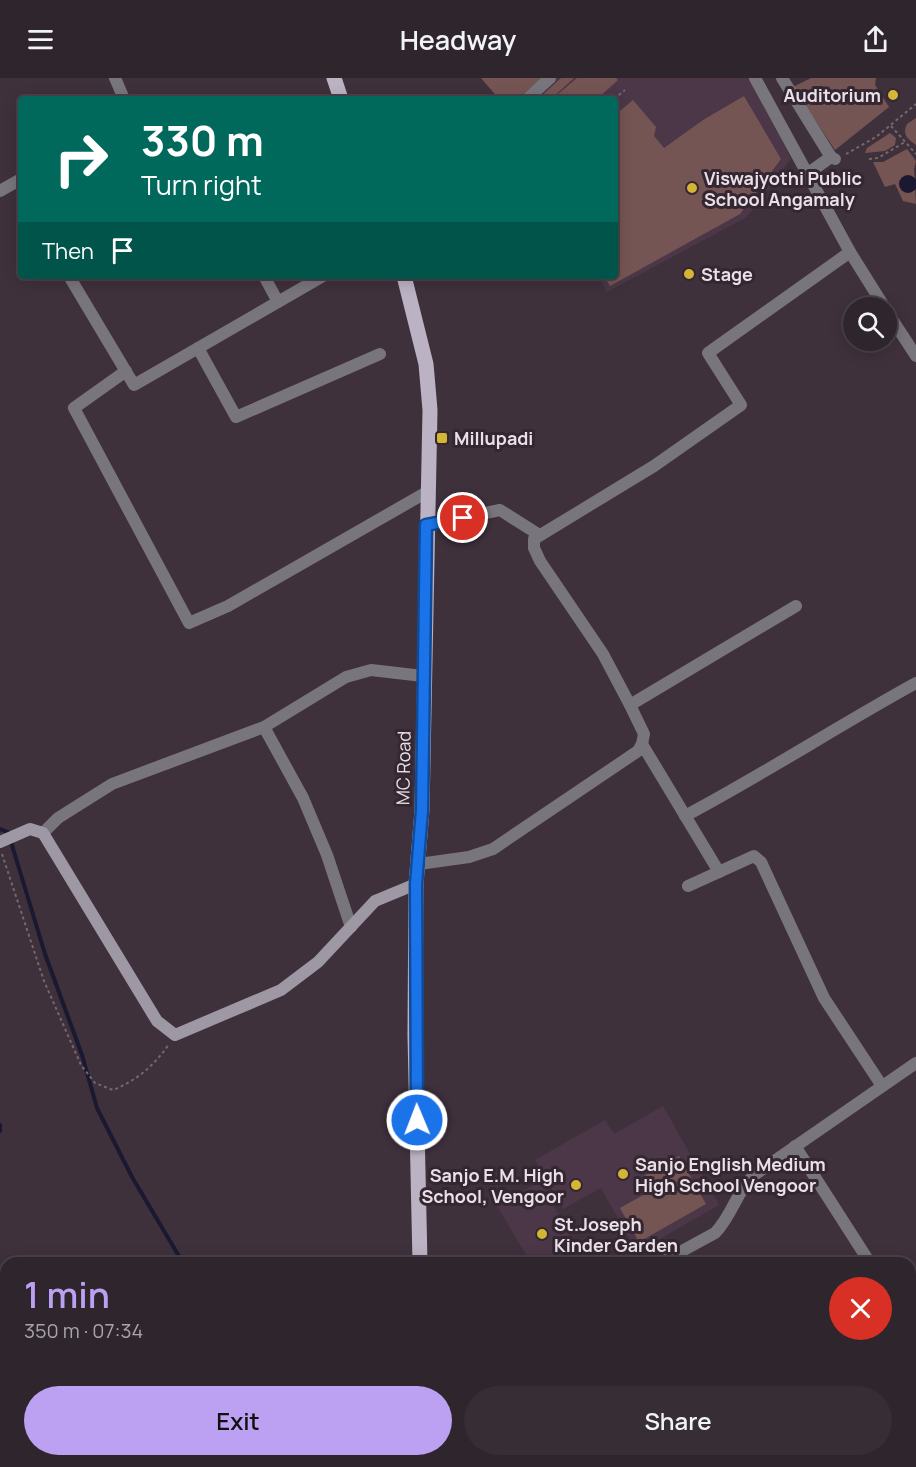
<!DOCTYPE html>
<html lang="en">
<head>
<meta charset="utf-8">
<style>
	:root { --surface:#2f252d; --page:#372d35; --text:#f1f3f6; --muted:#a7a5aa; --line:#4a4249; --accent:#bca0f2 }
	body { margin:0; font-family:Manrope,sans-serif; background:var(--page); color:var(--text); height:100vh; display:flex; flex-direction:column; font-size:22px; white-space:nowrap }
	* { box-sizing:border-box; margin:0 }
	p { font-size:20px; color:var(--muted) }
	.icon { flex:none; width:33px; height:33px; fill:none; stroke:currentColor; stroke-width:2; stroke-linecap:round; stroke-linejoin:round }
	.map { position:relative; flex:1; overflow:hidden }
	.sheet { position:absolute; left:0px; top:1179px; width:916px; height:210px; display:flex; flex-direction:column; background:var(--surface); border-radius:18px 18px 0 0; box-shadow:0 3px 15px #0003,0 0 0 2px var(--line) }
	.sheet>* { flex:none }
	.banner { position:absolute; left:18px; top:18px; width:600px; height:183px; border-radius:6px; box-shadow:0 3px 15px #0003,0 0 0 2px var(--line); background:#00695c; color:#fff; overflow:hidden }
	.controls { position:absolute; left:843px; top:219px; display:grid; gap:12px }
	.controls a { display:grid; place-items:center; width:54px; height:54px; border-radius:50%; background:var(--surface); box-shadow:0 3px 15px #0003,0 0 0 2px var(--line); font-size:30px }
	.pin { position:absolute; display:grid; place-items:center; width:51px; height:51px; color:#fff; margin:-26px; border:3px solid #fff; border-radius:50%; box-shadow:0 2px 6px #0007 }
	.me { position:absolute; width:66px; margin:-33px; rotate:359deg; stroke-linejoin:round; filter:drop-shadow(0 0 4px #0008) }
	.turn { display:flex; align-items:center; gap:21px; height:126px; padding:0 24px; font-size:27px }
	.turn .icon { width:78px; height:78px; stroke-width:2.5 }
	.turn b { display:block; font-size:42px; line-height:51px }
	.then { display:flex; align-items:center; height:57px; padding:0 24px; background:#0003; gap:12px; font-size:22px }
	.round { display:grid; place-items:center; flex:none; width:63px; height:63px; border-radius:32px; background:var(--page) }
	.summary { display:flex; align-items:center; justify-content:space-between; height:102px; padding:0 24px }
	h1 { font-size:36px; font-weight:600; line-height:45px; color:var(--accent) }
	.cta { display:flex; gap:12px; margin-top:auto; padding:12px 24px }
	.cta a { flex:1; height:69px; border-radius:36px; background:var(--accent); color:#111; font-size:24px; font-weight:600; line-height:69px; text-align:center }
	.cta a+a { background:var(--page); color:var(--text) }
	header { display:flex; justify-content:space-between; align-items:center; height:78px; padding:0 24px; background:var(--surface); font-size:27px; font-weight:600 }
	.map>svg:first-child { display:block }
</style>
</head>
<body>
<header><svg class="icon" aria-label="menu" viewBox="0 0 24 24"><path d="M4 6h16M4 12h16M4 18h16"/></svg>Headway<svg class="icon" aria-label="share" viewBox="0 0 24 24"><path d="M12 15V3M7 8l5-5 5 5M5 13v7h14v-7"/></svg></header>
<div class="map">
<svg width="916" height="1389" viewBox="0 0 916 1389">
	<rect width="100%" height="100%" fill="#3f313c"/>
	<!-- built -->
	<g fill="#4b3747">
		<polygon points="554,0 754,0 791,81 747,139 607,214 599,198 615,198 615,21 534,21"/>
		<polygon points="663,1028 719,1127 637,1174 601,1110 563,1131 535,1082 605,1042 614,1056"/>
		<polygon points="540,1103 585,1185 531,1185 497,1128"/>
	</g>
	<!-- green -->
	<g fill="#755553">
		<polygon points="481,0 542,0 517,21 499,21"/>
		<polygon points="561,0 574,0 551,21 538,21"/>
		<polygon points="577,0 616,0 618,2 597,21 552,21"/>
		<polygon points="811,0 876,0 875,7 889,29 835,72 793,9"/>
		<polygon points="744,18 781,81 740,136 610,208 604,198 615,198 615,37 633,22 656,49 654,58 664,70 703,42"/>
		<path d="M916 40V67C907 61 902 56 907 46Z"/>
		<polygon points="890,55 896,60 895,67 885,73 865,75 867,70"/>
		<polygon points="907,71 916,83 914,91 916,126 903,123 895,106 885,109 873,84 883,84"/>
		<polygon points="679,1078 706,1126 639,1164 620,1130 645,1116 642,1099"/>
	</g>
	<!-- water -->
	<circle fill="#1a1931" cx="908" cy="106" r="9"/>
	<g fill="none" stroke-linecap="round" stroke-linejoin="round">
		<!-- stream -->
		<g stroke="#1a1931" stroke-width="4">
			<polyline points="0,751 8,754 45,876 82,977 97,1030 132,1099 183,1185"/>
			<polyline points="0,1047 0,1053"/>
			<polyline points="306,1383 313,1389"/>
		</g>
		<!-- path -->
		<g stroke="#736770" stroke-width="2" stroke-dasharray="3 3" stroke-linecap="butt">
			<polyline points="614,21 625,12"/>
			<polyline points="891,48 916,76"/>
			<polyline points="846,76 876,59 916,26"/>
			<polyline points="869,81 878,80 905,64"/>
			<path d="M2 776 44 903 81 987 95 1005 113 1012C137 1002 154 988 169 966"/>
		</g>
		<!-- street -->
		<g stroke="#79757d" stroke-width="12">
			<polyline points="115,0 124,21"/>
			<polyline points="755,0 850,174 885,230"/>
			<polyline points="782,0 831,79"/>
			<polyline points="527,21 550,0"/>
			<polyline points="807,96 831,79 835,81"/>
			<polyline points="0,113 21,101"/>
			<polyline points="69,198 134,307 323,198"/>
			<polyline points="264,198 278,224"/>
			<polyline points="886,232 916,278"/>
			<polyline points="198,270 236,339 380,276"/>
			<polyline points="126,293 74,330 189,545 228,528 427,414"/>
			<polyline points="426,447 500,432 538,456"/>
			<polyline points="630,627 796,528"/>
			<polyline points="264,649 303,720 327,777 351,849"/>
			<polyline points="642,666 719,794"/>
			<path d="M685 738C764 696 838 648 916 605"/>
			<polyline points="43,755 58,740 112,706 264,649 346,599 371,592 423,598"/>
			<polyline points="419,786 469,779 493,771 638,673 642,666 644,656 630,627 603,576 540,483 534,470 534,461 654,388 741,327 708,275 850,174"/>
			<polyline points="688,808 754,778 761,784 824,920 882,1008"/>
			<polyline points="795,1068 870,1185"/>
			<path d="M660 1185 715 1155C732 1138 736 1114 754 1097L916 985"/>
			<polyline points="0,1327 6,1325"/>
			<polyline points="230,1383 235,1389"/>
		</g>
		<!-- secondary -->
		<polyline stroke="#9e98a4" stroke-width="12" points="0,764 30,751 43,755 157,943 175,957 281,912 318,884 375,823 416,806"/>
		<!-- primary -->
		<g stroke="#bbb3c3" stroke-width="15">
			<polyline points="334,0 341,21"/>
			<polyline points="404,198 426,286 430,332 422,732 416,806 415,957 420,1185"/>
			<polyline points="426,1383 426,1389"/>
		</g>
	</g>
	<g fill="none" stroke-linecap="round" stroke-linejoin="round">
		<defs>
			<polyline id="route" points="417,1042 416,806 422,732 426,447 463,440"/>
		</defs>
		<!-- route casing -->
		<use href="#route" stroke="#114b97" stroke-width="15"/>
		<!-- route -->
		<use href="#route" stroke="#1a73e8" stroke-width="10"/>
	</g>
	<!-- markers -->
	<g fill="#d5b534" stroke="#342732" stroke-width="2">
		<circle cx="893" cy="17" r="6"/>
		<circle cx="692" cy="110" r="6"/>
		<circle cx="689" cy="196" r="6"/>
		<rect x="436" y="354" width="12" height="12" rx="3"/>
		<circle cx="623" cy="1096" r="6"/>
		<circle cx="576" cy="1107" r="6"/>
		<circle cx="542" cy="1156" r="6"/>
	</g>
	<g text-anchor="middle" dominant-baseline="central" stroke-width="6" stroke-linejoin="round" paint-order="stroke">
		<!-- poi labels -->
		<g font-size="18" font-weight="bold" fill="#eae1e8" stroke="#342732" text-anchor="start">
			<text x="881" y="17" text-anchor="end">Auditorium</text>
			<text x="704" y="100">Viswajyothi Public<tspan x="704" dy="21">School Angamaly</tspan></text>
			<text x="701" y="196">Stage</text>
			<text x="454" y="360">Millupadi</text>
			<text x="635" y="1086">Sanjo English Medium<tspan x="635" dy="21">High School Vengoor</tspan></text>
			<text x="564" y="1097" text-anchor="end">Sanjo E.M. High<tspan x="564" dy="21">School, Vengoor</tspan></text>
			<text x="554" y="1146">St.Joseph<tspan x="554" dy="21">Kinder Garden</tspan></text>
		</g>
		<!-- street labels -->
		<g font-size="18" fill="#eae1e8" stroke="#342732">
			<text transform="translate(403 690) rotate(-89)">MC Road</text>
		</g>
	</g>
</svg>
<div class="controls">
<a><svg class="icon" aria-label="search" viewBox="0 0 24 24"><circle cx="10" cy="10" r="6"/><path d="M15 15l6 6"/></svg></a>
</div>
<div class="pin" style="left:463px;top:440px;background:#d93025"><svg class="icon" aria-label="arrive" viewBox="0 0 24 24"><path d="M6 21V4h12l-3 4 3 4H6"/></svg></div>
<svg class="me" style="left:417px;top:1042px" viewBox="-20 -20 40 40"><circle r="17" fill="#1a73e8" stroke="#fff" stroke-width="3"/><path d="M0-11L8 9 0 5-8 9z" fill="#fff"/></svg>
<div class="banner">
<div class="turn"><svg class="icon" aria-label="right" viewBox="0 0 24 24"><path d="M7 20v-9h11M14 6l5 5-5 5"/></svg><div><b>330 m</b>Turn right</div></div>
<div class="then">Then<svg class="icon" aria-label="arrive" viewBox="0 0 24 24"><path d="M6 21V4h12l-3 4 3 4H6"/></svg></div>
</div>
<section class="sheet">
<div class="summary"><div><h1>1 min</h1><p>350 m · 07:34</p></div><a class="round" style="background:#d93025;color:#fff"><svg class="icon" aria-label="close" viewBox="0 0 24 24"><path d="M6 6l12 12M18 6L6 18"/></svg></a></div>
<div class="cta"><a>Exit</a><a>Share</a></div>
</section>
</div>
</body>
</html>
